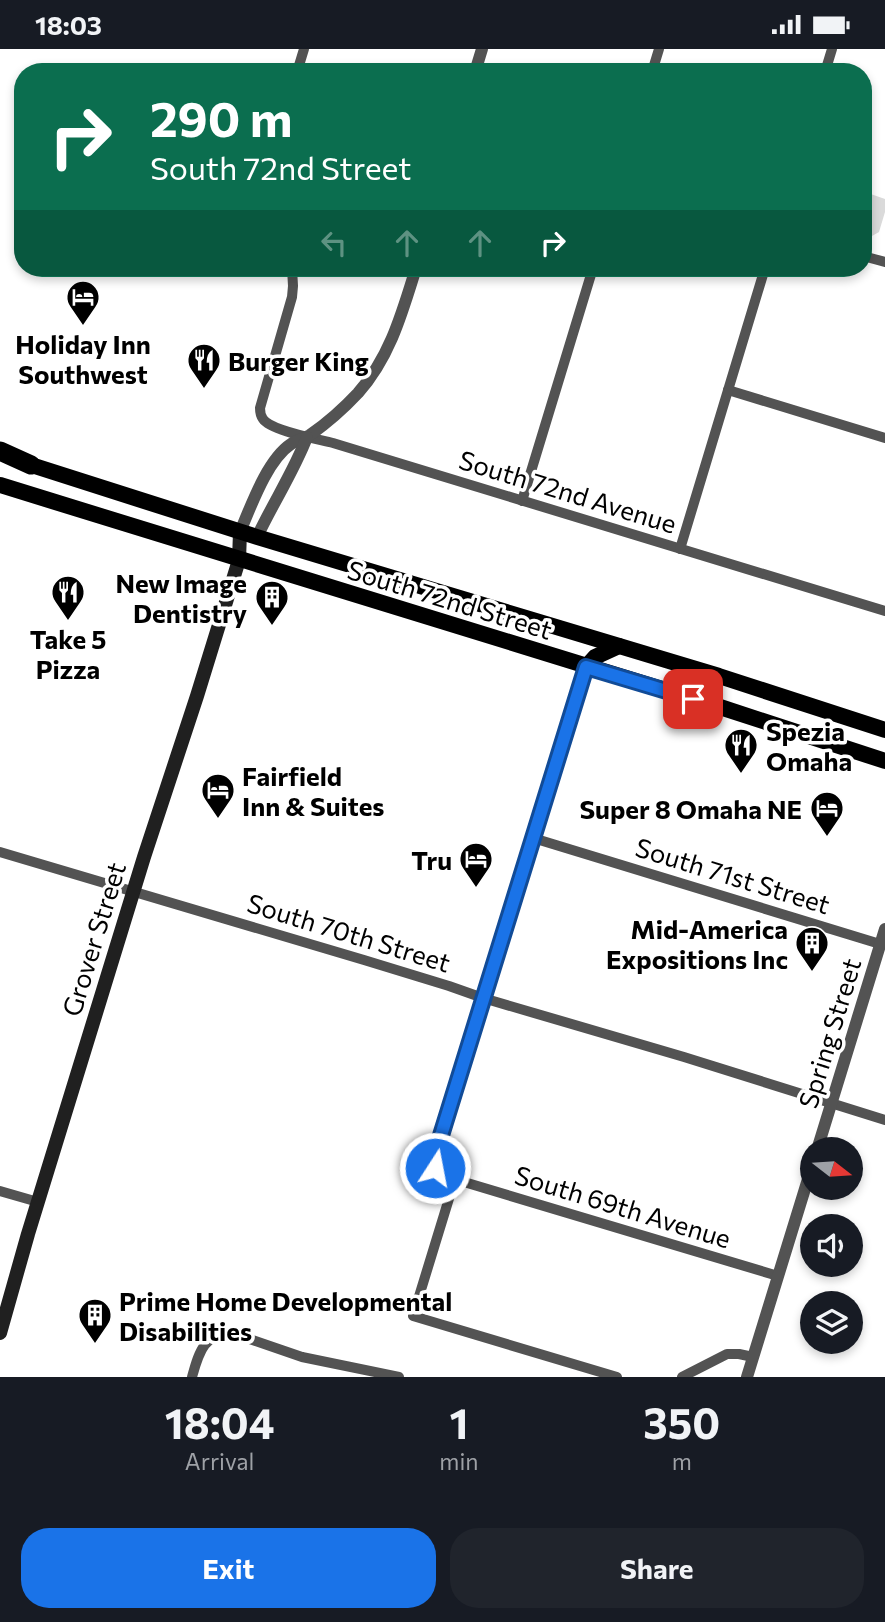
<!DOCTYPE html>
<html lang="en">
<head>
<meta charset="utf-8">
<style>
	:root { --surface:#171b24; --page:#20242c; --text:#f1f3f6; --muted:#9ea1a6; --accent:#1a73e8 }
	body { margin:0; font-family:Commissioner,sans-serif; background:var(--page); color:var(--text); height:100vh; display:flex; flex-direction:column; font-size:26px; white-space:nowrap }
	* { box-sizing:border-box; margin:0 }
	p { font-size:23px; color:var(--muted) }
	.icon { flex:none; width:38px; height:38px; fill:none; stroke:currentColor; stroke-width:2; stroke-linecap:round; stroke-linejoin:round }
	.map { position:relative; height:1328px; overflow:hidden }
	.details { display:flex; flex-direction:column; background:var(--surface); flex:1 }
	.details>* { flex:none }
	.guide { position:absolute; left:14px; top:14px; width:858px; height:214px; border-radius:28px; box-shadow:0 4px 10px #0003; background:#0b6e4f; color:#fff; overflow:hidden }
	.needle { width:46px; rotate:107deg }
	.controls { position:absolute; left:800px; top:1088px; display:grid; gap:14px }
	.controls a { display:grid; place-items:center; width:63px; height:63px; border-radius:50%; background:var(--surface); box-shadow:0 4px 10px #0003; font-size:35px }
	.pin { position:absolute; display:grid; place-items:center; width:60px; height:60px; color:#fff; margin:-30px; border-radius:14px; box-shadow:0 4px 10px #0006 }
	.me { position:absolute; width:77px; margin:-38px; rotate:11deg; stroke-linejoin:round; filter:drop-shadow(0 0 5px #0008) }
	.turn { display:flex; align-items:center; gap:24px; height:147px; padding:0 21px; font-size:32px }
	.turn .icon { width:91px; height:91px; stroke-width:2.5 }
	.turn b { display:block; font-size:49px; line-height:60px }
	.lanes { display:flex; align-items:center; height:66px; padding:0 21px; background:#0003; justify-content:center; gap:35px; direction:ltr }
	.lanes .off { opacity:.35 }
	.eta { display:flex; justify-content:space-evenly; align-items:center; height:119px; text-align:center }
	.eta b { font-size:42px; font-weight:700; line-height:49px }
	.primary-button { display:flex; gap:14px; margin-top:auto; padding:14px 21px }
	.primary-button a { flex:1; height:80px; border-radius:28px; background:var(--accent); color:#fff; font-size:28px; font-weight:700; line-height:80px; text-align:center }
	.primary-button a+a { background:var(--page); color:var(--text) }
	.status { display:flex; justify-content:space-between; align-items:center; height:49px; padding:0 35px; background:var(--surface); direction:ltr }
	.status svg { height:19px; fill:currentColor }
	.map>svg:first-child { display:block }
</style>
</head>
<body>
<div class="status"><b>18:03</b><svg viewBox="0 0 49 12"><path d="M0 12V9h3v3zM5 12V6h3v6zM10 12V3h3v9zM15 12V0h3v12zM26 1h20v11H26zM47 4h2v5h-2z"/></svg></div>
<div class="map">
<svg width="885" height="1328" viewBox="0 0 885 1328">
	<rect width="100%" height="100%" fill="#fff"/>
	<!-- green -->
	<polygon fill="#dadada" points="865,143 885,150 885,163 879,183 872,187 870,184 867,185 863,183 863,151"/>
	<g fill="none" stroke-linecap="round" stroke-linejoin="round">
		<!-- minor -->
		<g stroke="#535353" stroke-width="10">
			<polyline points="297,23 304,0"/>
			<polyline points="652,23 659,0"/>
			<polyline points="825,23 832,0"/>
			<polyline points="863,207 885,213"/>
			<path d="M292 219 293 237 292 248 260 359C260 363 260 366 263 370 271 382 318 390 333 394L885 562"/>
			<polyline points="728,341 885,389"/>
			<polyline points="522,452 593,219"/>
			<polyline points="680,500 765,219"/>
			<polyline points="586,618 433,1114 436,1122 444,1127 778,1227"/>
			<polyline points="533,789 880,895"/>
			<polyline points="0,803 364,911 449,937 483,949 684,1008 885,1071"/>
			<polyline points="455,1130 413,1267 617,1328"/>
			<polyline points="0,1142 38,1153"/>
			<path d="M192 1328C199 1303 204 1283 235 1285L302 1308 399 1328"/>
			<polyline points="682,1328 727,1305 739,1305 753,1308"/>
		</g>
		<!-- tertiary -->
		<g stroke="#535353" stroke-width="12">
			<polyline points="475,23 482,0"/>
			<path d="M240 483C251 457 267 411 291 395 296 391 304 390 310 386 327 374 344 359 358 344 390 308 402 264 416 219"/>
			<path d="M257 488C273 454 294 422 307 388"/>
			<polyline points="817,1101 885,880"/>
			<polyline points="747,1328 812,1117"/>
		</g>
		<!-- secondary -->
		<polyline stroke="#202020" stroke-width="14" points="0,1284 28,1185 144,808 197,647 239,511 240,483"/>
		<!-- primary -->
		<g stroke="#000" stroke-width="16">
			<polyline points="22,413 257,488 719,627 885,681"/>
			<polyline points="0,436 720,658 885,712"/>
			<polyline points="586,618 595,608 619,597"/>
		</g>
		<!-- motorway -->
		<polyline stroke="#000" stroke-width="19" points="0,402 31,416"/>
	</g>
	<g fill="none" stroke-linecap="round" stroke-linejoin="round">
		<defs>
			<polyline id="route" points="435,1119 434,1109 586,618 693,650"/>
		</defs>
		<!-- route casing -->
		<use href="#route" stroke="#114b97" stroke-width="18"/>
		<!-- route -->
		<use href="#route" stroke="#1a73e8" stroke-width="12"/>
	</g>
	<!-- icons -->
	<defs>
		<symbol id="hotel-pin" viewBox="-11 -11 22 30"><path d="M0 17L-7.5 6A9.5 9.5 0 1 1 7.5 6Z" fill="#000" stroke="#fff"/><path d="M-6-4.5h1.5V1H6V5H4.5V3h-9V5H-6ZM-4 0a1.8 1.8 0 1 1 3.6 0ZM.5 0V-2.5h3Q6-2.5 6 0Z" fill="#fff"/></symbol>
		<symbol id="restaurant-pin" viewBox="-11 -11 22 30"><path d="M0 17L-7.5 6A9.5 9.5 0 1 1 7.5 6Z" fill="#000" stroke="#fff"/><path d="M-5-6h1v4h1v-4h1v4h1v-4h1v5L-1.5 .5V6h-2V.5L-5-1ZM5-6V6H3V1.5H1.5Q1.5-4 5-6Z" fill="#fff"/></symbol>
		<symbol id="building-pin" viewBox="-11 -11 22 30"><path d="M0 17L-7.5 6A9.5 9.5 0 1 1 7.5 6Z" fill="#000" stroke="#fff"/><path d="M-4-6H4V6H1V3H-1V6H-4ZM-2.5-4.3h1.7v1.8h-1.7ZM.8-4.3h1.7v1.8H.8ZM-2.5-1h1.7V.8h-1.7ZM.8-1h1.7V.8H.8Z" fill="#fff"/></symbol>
	</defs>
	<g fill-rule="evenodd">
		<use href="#hotel-pin" x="64" y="229" width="38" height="52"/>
		<use href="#restaurant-pin" x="185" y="292" width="38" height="52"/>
		<use href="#restaurant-pin" x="49" y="524" width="38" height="52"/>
		<use href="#building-pin" x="253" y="529" width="38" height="52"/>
		<use href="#restaurant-pin" x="722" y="677" width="38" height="52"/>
		<use href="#hotel-pin" x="199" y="722" width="38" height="52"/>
		<use href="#hotel-pin" x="808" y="740" width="38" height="52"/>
		<use href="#hotel-pin" x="457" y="791" width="38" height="52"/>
		<use href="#building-pin" x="793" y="875" width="38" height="52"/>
		<use href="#building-pin" x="76" y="1247" width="38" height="52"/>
	</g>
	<g text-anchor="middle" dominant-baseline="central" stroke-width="7" stroke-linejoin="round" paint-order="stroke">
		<!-- poi labels -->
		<g font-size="26" font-weight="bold" fill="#000" stroke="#fff" text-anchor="start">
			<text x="83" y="294" text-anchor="middle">Holiday Inn<tspan x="83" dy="30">Southwest</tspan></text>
			<text x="228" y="311">Burger King</text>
			<text x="247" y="533" text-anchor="end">New Image<tspan x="247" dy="30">Dentistry</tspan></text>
			<text x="68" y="589" text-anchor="middle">Take 5<tspan x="68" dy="30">Pizza</tspan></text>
			<text x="766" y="681">Spezia<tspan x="766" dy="30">Omaha</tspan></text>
			<text x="242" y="726">Fairfield<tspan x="242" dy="30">Inn &amp; Suites</tspan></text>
			<text x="802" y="759" text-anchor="end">Super 8 Omaha NE</text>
			<text x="452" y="810" text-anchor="end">Tru</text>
			<text x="788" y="879" text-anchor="end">Mid-America<tspan x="788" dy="30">Expositions Inc</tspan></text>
			<text x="119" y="1251">Prime Home Developmental<tspan x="119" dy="30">Disabilities</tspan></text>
		</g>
		<!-- street labels -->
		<g font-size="26" fill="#000" stroke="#fff">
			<text transform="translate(568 442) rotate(17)">South 72nd Avenue</text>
			<text transform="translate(450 550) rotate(17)">South 72nd Street</text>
			<text transform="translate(733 826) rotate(17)">South 71st Street</text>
			<text transform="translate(349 883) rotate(17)">South 70th Street</text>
			<text transform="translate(93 890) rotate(-73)">Grover Street</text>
			<text transform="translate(829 984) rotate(-73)">Spring Street</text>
			<text transform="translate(623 1157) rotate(17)">South 69th Avenue</text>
		</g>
	</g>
</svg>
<div class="controls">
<a><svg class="needle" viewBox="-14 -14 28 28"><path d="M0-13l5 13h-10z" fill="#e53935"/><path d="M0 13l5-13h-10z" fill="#9ea1a6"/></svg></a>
<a><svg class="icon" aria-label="sound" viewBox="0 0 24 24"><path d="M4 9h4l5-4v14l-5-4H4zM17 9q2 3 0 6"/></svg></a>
<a><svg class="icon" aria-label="layers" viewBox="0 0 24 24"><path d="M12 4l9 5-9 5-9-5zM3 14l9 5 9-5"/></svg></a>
</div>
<div class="pin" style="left:693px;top:650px;background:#d93025"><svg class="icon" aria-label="arrive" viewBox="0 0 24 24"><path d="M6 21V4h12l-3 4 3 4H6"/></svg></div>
<svg class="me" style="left:435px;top:1119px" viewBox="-20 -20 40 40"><circle r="17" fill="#1a73e8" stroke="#fff" stroke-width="3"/><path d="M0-11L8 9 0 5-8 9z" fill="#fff"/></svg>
<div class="guide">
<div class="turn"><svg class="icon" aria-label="right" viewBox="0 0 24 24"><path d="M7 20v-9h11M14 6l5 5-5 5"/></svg><div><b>290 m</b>South 72nd Street</div></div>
<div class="lanes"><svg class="icon off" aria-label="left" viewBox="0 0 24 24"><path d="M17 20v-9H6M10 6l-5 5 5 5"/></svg><svg class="icon off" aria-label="ahead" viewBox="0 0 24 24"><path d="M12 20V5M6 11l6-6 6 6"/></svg><svg class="icon off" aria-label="ahead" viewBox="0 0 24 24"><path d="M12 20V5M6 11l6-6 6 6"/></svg><svg class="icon" aria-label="right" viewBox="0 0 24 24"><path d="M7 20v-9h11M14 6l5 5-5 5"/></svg></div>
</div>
</div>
<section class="details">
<div class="eta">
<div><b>18:04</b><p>Arrival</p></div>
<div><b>1</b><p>min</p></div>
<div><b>350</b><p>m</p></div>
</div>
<div class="primary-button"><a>Exit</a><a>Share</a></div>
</section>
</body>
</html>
